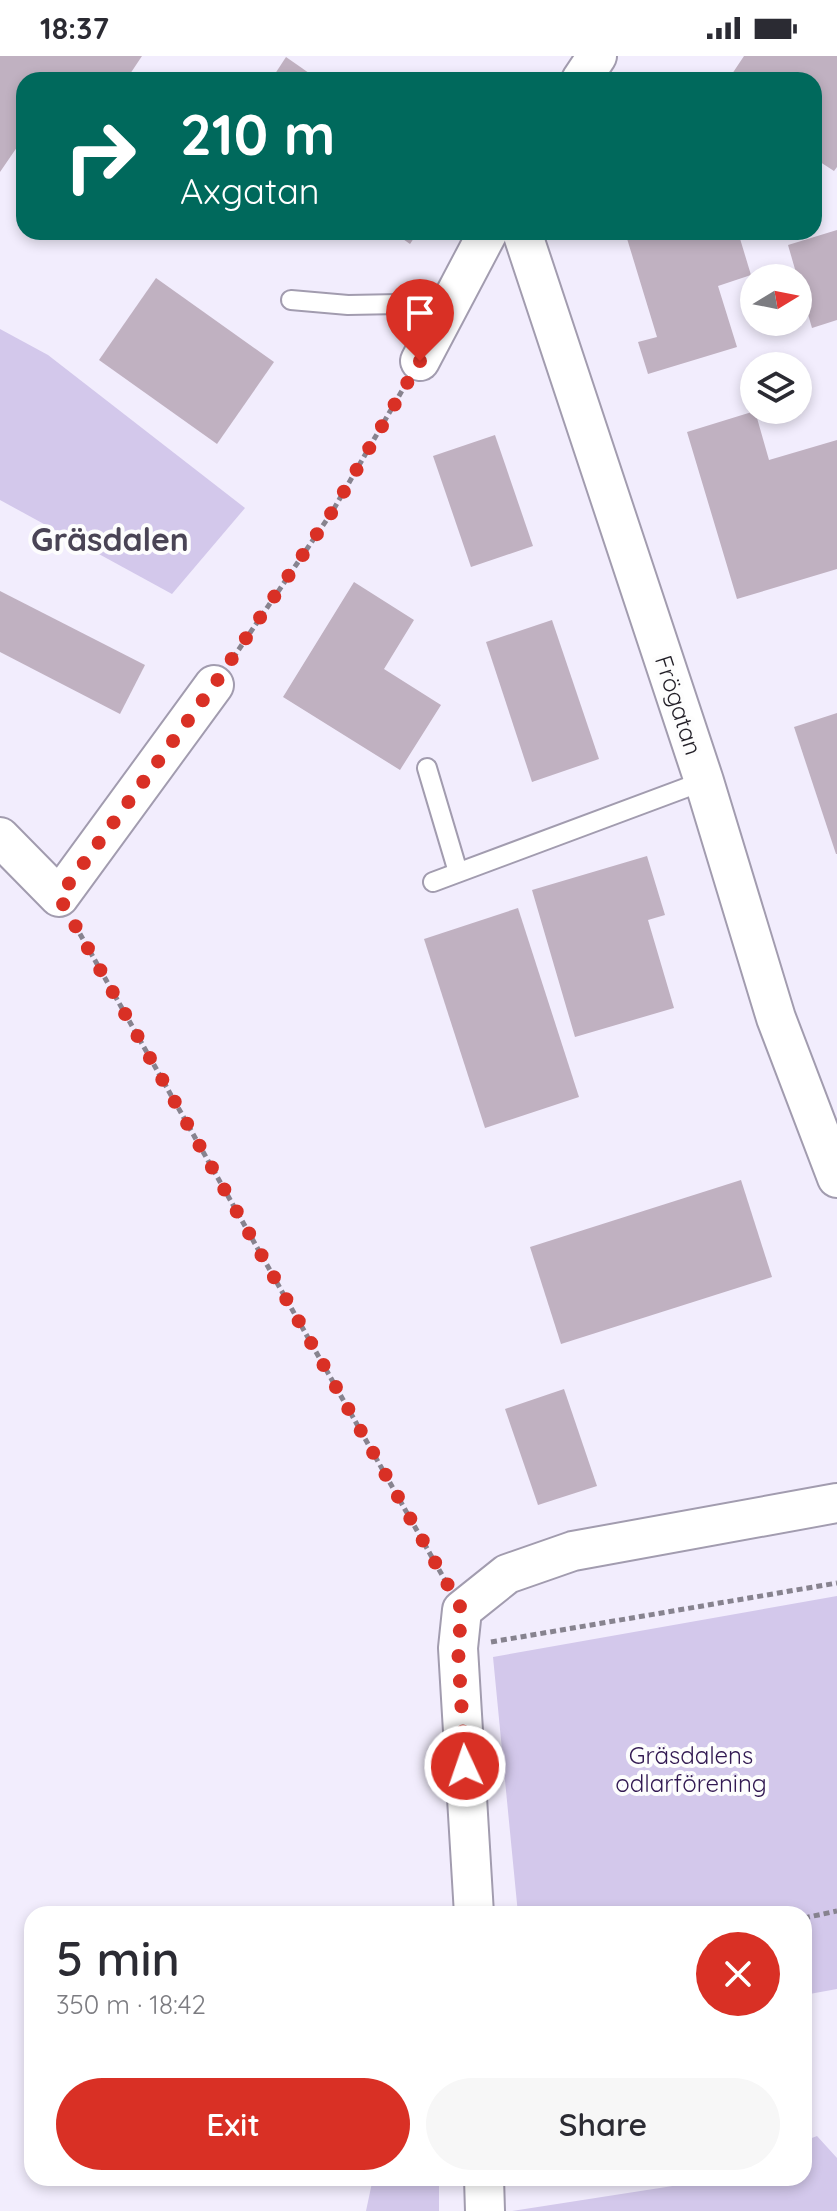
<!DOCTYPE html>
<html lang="en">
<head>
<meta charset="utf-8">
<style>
	:root { --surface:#fff; --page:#f7f7f7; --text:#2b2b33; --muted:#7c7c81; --accent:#d93025 }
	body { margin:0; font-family:Quicksand,sans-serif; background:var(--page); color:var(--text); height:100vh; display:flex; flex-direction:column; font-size:30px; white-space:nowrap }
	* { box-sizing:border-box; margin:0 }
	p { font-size:26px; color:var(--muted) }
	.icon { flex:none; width:44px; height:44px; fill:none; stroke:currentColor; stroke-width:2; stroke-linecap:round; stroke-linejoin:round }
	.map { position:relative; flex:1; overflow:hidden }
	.sheet { position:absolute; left:24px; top:1850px; width:788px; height:280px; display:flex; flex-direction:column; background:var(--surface); border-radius:24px; box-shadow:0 4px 12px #0003 }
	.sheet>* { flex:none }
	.hud { position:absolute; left:16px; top:16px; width:806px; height:168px; border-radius:24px; box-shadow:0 4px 12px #0003; background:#00695c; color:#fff; overflow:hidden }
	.needle { width:52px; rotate:80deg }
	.fabs { position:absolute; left:740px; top:208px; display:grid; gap:16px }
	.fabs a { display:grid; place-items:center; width:72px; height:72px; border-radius:50%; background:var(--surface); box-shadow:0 4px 12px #0003; font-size:40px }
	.pin { position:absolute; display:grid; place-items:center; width:68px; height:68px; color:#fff; margin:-82px -34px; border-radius:50% 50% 50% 0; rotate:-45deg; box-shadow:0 0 8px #0007 }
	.pin .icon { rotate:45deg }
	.me { position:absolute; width:88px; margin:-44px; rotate:357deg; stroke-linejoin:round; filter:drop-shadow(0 0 6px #0008) }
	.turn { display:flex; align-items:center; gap:28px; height:168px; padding:0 32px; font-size:36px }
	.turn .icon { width:104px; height:104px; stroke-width:2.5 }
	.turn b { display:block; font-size:56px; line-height:68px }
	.round { display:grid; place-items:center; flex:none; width:84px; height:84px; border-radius:42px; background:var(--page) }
	.head { display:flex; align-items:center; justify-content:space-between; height:136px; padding:0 32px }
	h1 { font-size:48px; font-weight:600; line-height:60px }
	.button { display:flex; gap:16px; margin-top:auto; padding:16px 32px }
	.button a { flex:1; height:92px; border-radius:48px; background:var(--accent); color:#fff; font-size:32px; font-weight:600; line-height:92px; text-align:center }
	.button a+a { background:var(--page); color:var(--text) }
	.status { display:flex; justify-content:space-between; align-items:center; height:56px; padding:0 40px; background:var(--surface); direction:ltr }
	.status svg { height:22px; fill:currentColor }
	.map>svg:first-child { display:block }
</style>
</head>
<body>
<div class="status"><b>18:37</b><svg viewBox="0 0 49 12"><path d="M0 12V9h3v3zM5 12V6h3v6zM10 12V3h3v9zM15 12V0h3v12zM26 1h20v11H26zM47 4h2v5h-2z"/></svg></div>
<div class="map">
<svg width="837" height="2155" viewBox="0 0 837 2155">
	<rect width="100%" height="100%" fill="#f2edfd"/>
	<!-- green -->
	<g fill="#d3c8eb">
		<polygon points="0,273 48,299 245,452 172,538 0,444"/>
		<polygon points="837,1540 837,1933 804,1939 804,1858 518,1858 493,1601"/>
		<polygon points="817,2080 837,2102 837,2155 512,2155 679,2129 700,2122 804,2122 804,2085"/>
		<polygon points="373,2122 439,2122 439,2155 366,2155"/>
	</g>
	<!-- building -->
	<g fill="#c0b1c1">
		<polygon points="0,0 142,0 126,24 24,24 24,81 0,116"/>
		<polygon points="744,0 837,0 837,111 834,115 814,102 814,24 728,24"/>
		<polygon points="286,1 319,24 271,24"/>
		<polygon points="837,174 837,264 812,272 788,189"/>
		<polygon points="393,176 418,176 410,188"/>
		<polygon points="625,176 738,176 751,219 718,230 737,291 648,318 638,286 657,281"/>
		<polygon points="156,222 274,306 217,388 99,304"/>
		<polygon points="755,355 769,404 837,384 837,513 737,543 687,376"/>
		<polygon points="495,379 533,490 471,511 433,400"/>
		<polygon points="354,526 414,564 384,613 441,649 400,714 283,641"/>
		<polygon points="0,535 145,609 120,658 0,596"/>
		<polygon points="552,564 599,703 532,726 486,586"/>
		<polygon points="837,657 837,798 836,798 794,671"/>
		<polygon points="647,800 665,859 648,864 674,952 575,981 532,834"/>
		<polygon points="518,852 579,1041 485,1072 424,883"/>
		<polygon points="741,1124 772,1221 561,1288 530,1191"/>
		<polygon points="564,1333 597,1430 538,1449 505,1353"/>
	</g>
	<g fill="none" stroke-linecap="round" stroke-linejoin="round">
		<defs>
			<g id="lane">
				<polyline points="291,244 348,249 451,247"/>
				<polyline points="427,712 458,816"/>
				<polyline points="433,826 704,725"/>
			</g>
			<g id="street">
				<polyline points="581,24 597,0"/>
				<polyline points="522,176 704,725 776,962 837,1122"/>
				<polyline points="420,305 488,176"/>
				<polyline points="0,781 59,841 214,629"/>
				<polyline points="474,1858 458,1592 462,1554 507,1518 573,1495 837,1447"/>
				<polyline points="484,2122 485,2155"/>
			</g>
		</defs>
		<!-- lane casing -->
		<use href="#lane" stroke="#a29caf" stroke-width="22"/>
		<!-- street casing -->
		<use href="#street" stroke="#a29caf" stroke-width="42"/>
		<!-- path -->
		<g stroke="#87838f" stroke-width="5" stroke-dasharray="6 4" stroke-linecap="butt">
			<polyline points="233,602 332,456 403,333"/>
			<polyline points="75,869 446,1526"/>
			<polyline points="491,1586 837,1527"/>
			<polyline points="804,1862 837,1855"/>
		</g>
		<!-- lane -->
		<use href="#lane" stroke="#fff" stroke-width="18"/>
		<!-- street -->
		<use href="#street" stroke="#fff" stroke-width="38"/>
	</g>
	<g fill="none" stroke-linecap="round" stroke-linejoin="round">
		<!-- route -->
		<polyline stroke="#d93025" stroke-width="14" stroke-dasharray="0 25.2" points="420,305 332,456 214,629 59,841 462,1554 458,1592 465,1710"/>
	</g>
	<g text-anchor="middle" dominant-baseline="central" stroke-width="8" stroke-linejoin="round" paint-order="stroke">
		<!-- street labels -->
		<g font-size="24" fill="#221f27" stroke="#fdfdfd">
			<text transform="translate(679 649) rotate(72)">Frögatan</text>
		</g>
		<!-- park labels -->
		<g font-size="24" fill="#321952" stroke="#fdfdfd">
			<text x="691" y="1699">Gräsdalens<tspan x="691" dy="28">odlarförening</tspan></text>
		</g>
		<!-- district labels -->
		<g font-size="32" font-weight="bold" fill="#4a4455" stroke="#fdfdfd">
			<text x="110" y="483">Gräsdalen</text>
		</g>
	</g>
</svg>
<div class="fabs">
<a><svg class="needle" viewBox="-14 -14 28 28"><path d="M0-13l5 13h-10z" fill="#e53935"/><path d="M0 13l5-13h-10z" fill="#7c7c81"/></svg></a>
<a><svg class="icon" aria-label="layers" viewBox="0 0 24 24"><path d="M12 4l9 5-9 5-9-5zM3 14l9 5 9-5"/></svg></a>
</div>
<div class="pin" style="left:420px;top:305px;background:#d93025"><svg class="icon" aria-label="arrive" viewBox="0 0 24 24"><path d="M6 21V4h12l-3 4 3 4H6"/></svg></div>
<svg class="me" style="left:465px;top:1710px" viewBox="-20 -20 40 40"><circle r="17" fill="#d93025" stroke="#fff" stroke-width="3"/><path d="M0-11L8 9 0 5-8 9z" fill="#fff"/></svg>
<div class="hud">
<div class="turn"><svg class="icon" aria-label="right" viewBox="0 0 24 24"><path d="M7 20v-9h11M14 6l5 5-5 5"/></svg><div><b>210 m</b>Axgatan</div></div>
</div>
<section class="sheet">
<div class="head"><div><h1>5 min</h1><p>350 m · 18:42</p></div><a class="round" style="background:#d93025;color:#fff"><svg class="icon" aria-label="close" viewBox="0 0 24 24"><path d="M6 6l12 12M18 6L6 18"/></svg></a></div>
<div class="button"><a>Exit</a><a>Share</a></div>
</section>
</div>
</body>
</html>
